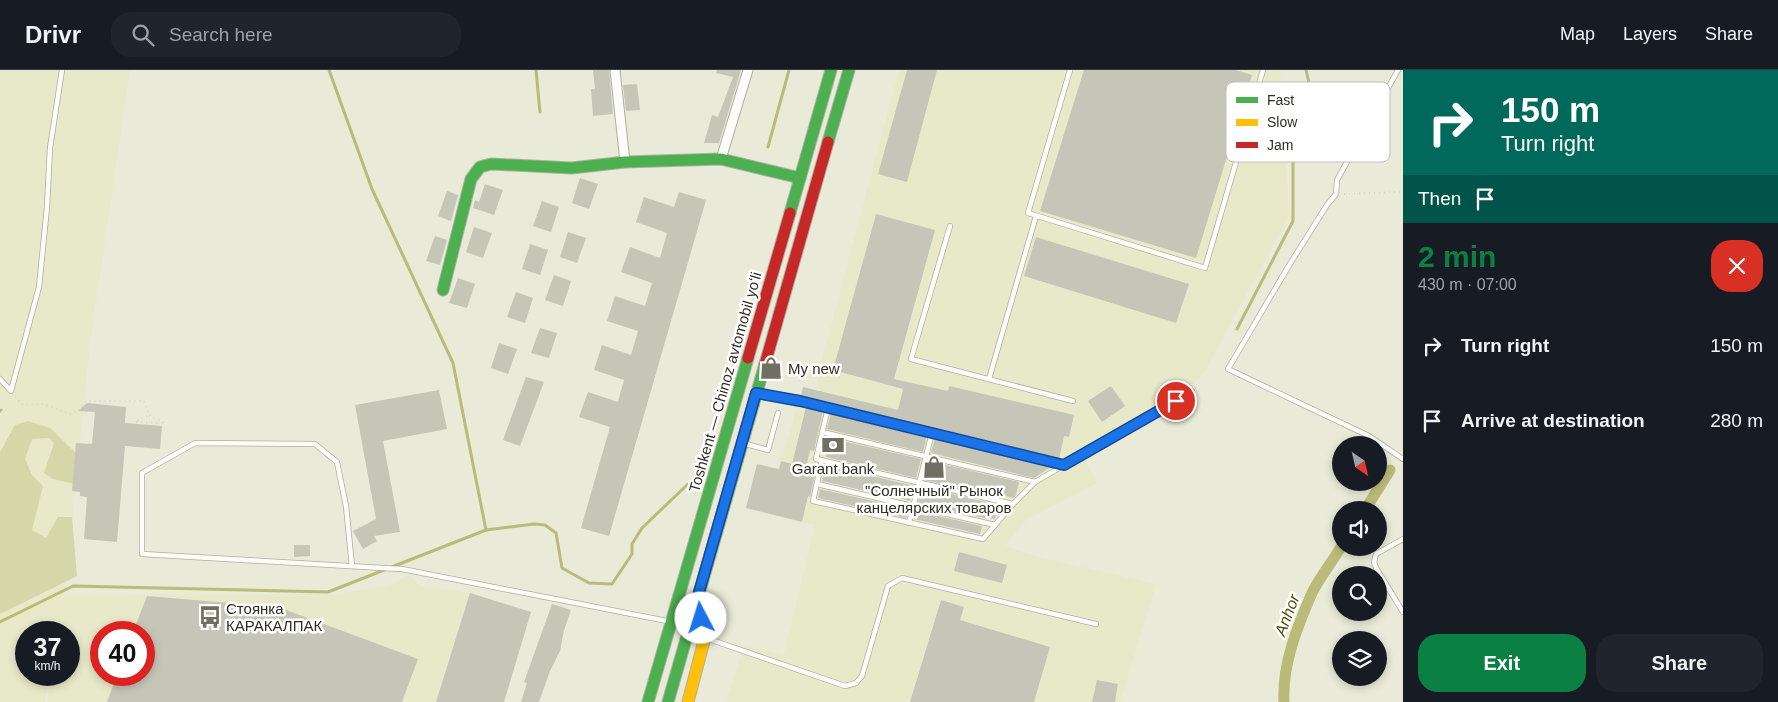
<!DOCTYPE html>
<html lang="en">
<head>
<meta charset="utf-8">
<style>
	:root { --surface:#171b24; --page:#20242c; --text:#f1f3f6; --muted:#9ea1a6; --line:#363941; --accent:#0b8043 }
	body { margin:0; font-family:Arial,sans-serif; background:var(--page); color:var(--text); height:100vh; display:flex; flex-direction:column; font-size:19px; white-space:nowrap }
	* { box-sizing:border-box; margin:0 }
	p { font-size:16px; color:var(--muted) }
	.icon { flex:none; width:28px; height:28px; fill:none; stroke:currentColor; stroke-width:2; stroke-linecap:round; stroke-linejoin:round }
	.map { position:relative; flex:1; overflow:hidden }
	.side { display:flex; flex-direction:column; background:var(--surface); width:375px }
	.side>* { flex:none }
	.hud { background:#00695c; color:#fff; overflow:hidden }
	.needle { width:32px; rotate:146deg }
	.controls { position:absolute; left:1332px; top:366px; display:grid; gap:10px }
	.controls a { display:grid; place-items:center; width:55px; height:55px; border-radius:50%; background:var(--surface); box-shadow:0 2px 8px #0003; font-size:25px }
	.speed { position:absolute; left:15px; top:551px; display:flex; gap:10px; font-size:25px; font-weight:700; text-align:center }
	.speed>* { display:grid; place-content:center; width:65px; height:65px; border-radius:50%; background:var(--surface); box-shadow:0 2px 8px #0003; line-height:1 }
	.speed small { font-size:12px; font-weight:400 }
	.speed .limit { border:8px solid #d22; background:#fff; color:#111 }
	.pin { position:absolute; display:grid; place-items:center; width:42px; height:42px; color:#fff; margin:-21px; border:2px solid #fff; border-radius:50%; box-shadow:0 1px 5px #0007 }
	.me { position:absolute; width:55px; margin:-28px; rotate:355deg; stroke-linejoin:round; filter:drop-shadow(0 0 4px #0008) }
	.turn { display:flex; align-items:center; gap:18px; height:105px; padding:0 15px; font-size:22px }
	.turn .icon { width:65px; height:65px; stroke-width:2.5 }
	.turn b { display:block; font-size:35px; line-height:42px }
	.then { display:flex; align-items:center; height:48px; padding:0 15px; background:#0003; gap:10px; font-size:19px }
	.round { display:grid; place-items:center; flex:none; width:52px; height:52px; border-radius:20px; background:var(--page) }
	.overview { display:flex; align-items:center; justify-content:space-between; height:85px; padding:0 15px }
	h1 { font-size:30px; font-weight:700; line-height:38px; color:var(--accent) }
	.action { display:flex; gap:10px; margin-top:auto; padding:10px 15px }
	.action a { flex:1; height:58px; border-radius:20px; background:var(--accent); color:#fff; font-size:20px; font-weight:700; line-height:58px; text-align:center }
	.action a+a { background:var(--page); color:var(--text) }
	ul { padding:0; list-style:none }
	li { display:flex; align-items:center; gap:15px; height:75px; padding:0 15px }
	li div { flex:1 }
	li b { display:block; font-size:19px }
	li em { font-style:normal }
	header { display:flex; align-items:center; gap:30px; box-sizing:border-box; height:70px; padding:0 25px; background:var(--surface); border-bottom:1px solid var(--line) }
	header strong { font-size:24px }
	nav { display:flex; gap:28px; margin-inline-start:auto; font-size:18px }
	.search { width:350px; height:45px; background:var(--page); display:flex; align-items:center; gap:12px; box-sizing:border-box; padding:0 18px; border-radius:20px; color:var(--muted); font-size:19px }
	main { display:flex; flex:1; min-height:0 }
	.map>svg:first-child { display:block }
</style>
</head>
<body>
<header>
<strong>Drivr</strong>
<div class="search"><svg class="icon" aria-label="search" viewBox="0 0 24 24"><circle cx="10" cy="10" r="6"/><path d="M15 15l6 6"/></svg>Search here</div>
<nav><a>Map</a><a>Layers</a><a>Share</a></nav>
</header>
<main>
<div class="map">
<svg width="1403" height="632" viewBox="0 0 1403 632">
	<rect width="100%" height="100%" fill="#e9ead7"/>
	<!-- built -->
	<g fill="#e8e9c9" fill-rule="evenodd">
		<path d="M0 0H130L90 273 64 524 329 525 390 516 407 505 423 517 470 523 436 632H47L51 605H69V562H26V605H49L45 632H0ZM101 562H144V605H101Z"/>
		<polygon points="899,0 1280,0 1289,146 1206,299 1191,316 1080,382 1097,413 1026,450 1004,476 1041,488 1156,514 1120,632 727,632 744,576 784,585 815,455 746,438 757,394 779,399 803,317 820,321 817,309"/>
	</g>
	<!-- green -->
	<polygon fill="#d6d7a8" points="28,351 50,358 76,383 74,414 53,409 44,403 54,373 49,368 32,369 25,389 32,405 43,416 32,460 46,468 58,447 72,447 77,506 0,544 0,382 15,355"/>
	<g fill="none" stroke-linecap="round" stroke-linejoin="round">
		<!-- stream -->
		<g stroke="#babb78" stroke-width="3">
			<polyline points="329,0 372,119 453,293 486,460"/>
			<polyline points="536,0 540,42"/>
			<polyline points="768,77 789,0"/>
			<polyline points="1237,259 1293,151 1293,93 1316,42 1306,0"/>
			<polyline points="0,341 1,340"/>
			<polyline points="0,552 73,516 328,522 486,460 534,454 545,455 556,463 562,498 589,513 612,514 632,484 632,474 642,458 688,414"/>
		</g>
		<!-- canal -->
		<g stroke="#babb78" stroke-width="11">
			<polyline points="1365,440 1390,400"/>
			<path d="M1284 632C1282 595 1297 557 1312 523 1320 507 1332 492 1341 477"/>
		</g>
	</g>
	<!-- building -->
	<g fill="#c5c6b7">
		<polygon points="593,0 609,0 613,44 593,46 591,19 595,19"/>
		<polygon points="717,0 741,0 719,73 704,73 712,45 718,47 733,7 716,3"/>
		<polygon points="907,0 937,0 907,112 878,104"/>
		<polygon points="1084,0 1236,0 1252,5 1196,188 1040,141"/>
		<polygon points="637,14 640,40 626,41 623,15"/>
		<polygon points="580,108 598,114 589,139 572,133"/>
		<polygon points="485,114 503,120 494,145 473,138 475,130 479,132"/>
		<polygon points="447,121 458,125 451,151 438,146"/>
		<polygon points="679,122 706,130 609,466 581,458 610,357 579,347 588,322 618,332 624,310 594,300 602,275 631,285 638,261 607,251 615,226 645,236 652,213 621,202 630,177 660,188 667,163 636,152 644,127 674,137"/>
		<polygon points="542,131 559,137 551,162 533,156"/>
		<polygon points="876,144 935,160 894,309 948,321 949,316 1074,345 1069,367 1064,366 1059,390 801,327 803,317 898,340 903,319 833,300"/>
		<polygon points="474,157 492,163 483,188 466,182"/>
		<polygon points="568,162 586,168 577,193 560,187"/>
		<polygon points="435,166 447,170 440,195 426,191"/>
		<polygon points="1036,167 1189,214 1176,253 1024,206"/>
		<polygon points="530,174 548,180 540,205 522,199"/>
		<polygon points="554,205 571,211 563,236 545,230"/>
		<polygon points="458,208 475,214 467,238 449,233"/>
		<polygon points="516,222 533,228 525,253 507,247"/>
		<polygon points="540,258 557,263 549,288 531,283"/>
		<polygon points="499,273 517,279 508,304 491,298"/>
		<polygon points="526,307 544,312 520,376 503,370"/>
		<polygon points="1111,316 1125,336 1102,352 1088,331"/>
		<polygon points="439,320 447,359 383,371 400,462 374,466 377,471 363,479 353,461 376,449 355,335"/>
		<polygon points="87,333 126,337 125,353 162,356 160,379 125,376 117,472 84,469 87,427 80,426 80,422 72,421 76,373 92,374 95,342 78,341"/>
		<polygon points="806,337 823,341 814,381 810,380 806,398 816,400 810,427 808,426 802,452 746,438 757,394 779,399 781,391 792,394"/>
		<polygon points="831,343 927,366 923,382 827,359"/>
		<polygon points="825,367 921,389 916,408 826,387 826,384 822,383"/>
		<polygon points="935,368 1052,396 1034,408 931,383"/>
		<polygon points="929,391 1019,412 1016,425 1014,428 1000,425 1000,427 924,410"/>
		<polygon points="825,395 914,416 910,431 822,411"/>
		<polygon points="922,417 998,435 995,449 984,448 918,433"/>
		<polygon points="820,419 908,439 906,448 818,428"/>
		<polygon points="916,441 982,456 980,464 914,449"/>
		<polygon points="294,475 310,475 310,486 294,487"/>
		<polygon points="959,482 1007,495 1002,513 954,501"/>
		<polygon points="470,523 531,542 504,632 436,632"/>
		<polygon points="147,526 278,537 418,589 402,632 107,632 117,605 144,605 144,562 133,562"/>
		<polygon points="941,530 964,537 960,550 1050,577 1034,632 910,632"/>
		<polygon points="552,534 571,540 564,560 560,581 550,601 539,632 521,632 527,613 524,612"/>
		<polygon points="1097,610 1118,614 1115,632 1092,632"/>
	</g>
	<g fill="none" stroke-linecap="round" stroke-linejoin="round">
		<defs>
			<g id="lane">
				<polyline points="1070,0 1028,143 1205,198 1263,0"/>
				<polyline points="1398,0 1337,110 1336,124 1327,135 1288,197 1228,299 1369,366 1403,389"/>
				<polyline points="950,156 911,289 1073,331"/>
				<polyline points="0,309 11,321 39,217 47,137 50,78 62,0"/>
				<polyline points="989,309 1036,146"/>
				<polyline points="760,323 800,331 1064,395"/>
				<polyline points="828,338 816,389 1013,434"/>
				<polyline points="822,362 1035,412"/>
				<polyline points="746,374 768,380 778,343"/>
				<polyline points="822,390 813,431 983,469 1013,434 1035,412 1192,321"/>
				<polyline points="817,414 995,455"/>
				<polyline points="909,453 932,363"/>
				<polyline points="1403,469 1376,484 1374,492 1376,498 1403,542"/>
				<polyline points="352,496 346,436 337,392 315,374 195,373 142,403 142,484 383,498 402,499 667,551"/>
				<polyline points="706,568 845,616 856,613 862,606 888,516 902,508 1096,554"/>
			</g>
			<g id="street">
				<polyline points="615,0 625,92"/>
				<polyline points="721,89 748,0"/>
			</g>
			<g id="fast">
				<polyline points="828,72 849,0"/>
				<polyline points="790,143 831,0"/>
				<polyline points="443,220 471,109 480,97 491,94 572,98 625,92 721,89 800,108"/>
				<polyline points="648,632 748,288"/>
				<polyline points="668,632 765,294"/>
			</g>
			<polyline id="slow" points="688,632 705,567 698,531"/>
			<g id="jam">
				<polyline points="748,288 790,143"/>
				<polyline points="765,294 828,72"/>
			</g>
		</defs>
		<!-- lane casing -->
		<use href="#lane" stroke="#aeafa0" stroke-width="6"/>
		<!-- street casing -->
		<use href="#street" stroke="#aeafa0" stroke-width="11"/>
		<!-- fast casing -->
		<use href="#fast" stroke="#aeafa0" stroke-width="13"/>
		<!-- slow casing -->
		<use href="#slow" stroke="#aeafa0" stroke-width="13"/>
		<!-- jam casing -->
		<use href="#jam" stroke="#aeafa0" stroke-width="13"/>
		<!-- path -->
		<g stroke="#d6d7d1" stroke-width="2" stroke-dasharray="1 4" stroke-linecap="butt">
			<polyline points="1344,124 1403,122"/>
			<polyline points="15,327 23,335 44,334 70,344 78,341 86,331 144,331 149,345 165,353 135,352 149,345"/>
		</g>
		<!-- lane -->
		<use href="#lane" stroke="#fcfcf9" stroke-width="4.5"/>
		<!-- street -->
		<use href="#street" stroke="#fcfcf9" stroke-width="9"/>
		<!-- fast -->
		<use href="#fast" stroke="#4caf50" stroke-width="11"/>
		<!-- slow -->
		<use href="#slow" stroke="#ffc107" stroke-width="11"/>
		<!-- jam -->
		<use href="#jam" stroke="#c62828" stroke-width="11"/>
	</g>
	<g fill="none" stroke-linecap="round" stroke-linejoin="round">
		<defs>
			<polyline id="route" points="701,548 697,529 756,323 800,331 1064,395 1176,331"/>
		</defs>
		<!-- route casing -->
		<use href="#route" stroke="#114b97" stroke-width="12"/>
		<!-- route -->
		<use href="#route" stroke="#1a73e8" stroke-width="9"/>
	</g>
	<!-- icons -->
	<defs>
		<symbol id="shop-bare" viewBox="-9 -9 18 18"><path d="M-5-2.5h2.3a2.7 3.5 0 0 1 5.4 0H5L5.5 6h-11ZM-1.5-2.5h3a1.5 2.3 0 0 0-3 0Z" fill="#6f7061" stroke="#fff" stroke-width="2.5" paint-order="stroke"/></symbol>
		<symbol id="bank-bare" viewBox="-9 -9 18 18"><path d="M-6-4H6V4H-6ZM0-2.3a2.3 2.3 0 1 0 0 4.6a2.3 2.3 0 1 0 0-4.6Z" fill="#6f7061" stroke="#fff" stroke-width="2.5" paint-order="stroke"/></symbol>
		<symbol id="bus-bare" viewBox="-9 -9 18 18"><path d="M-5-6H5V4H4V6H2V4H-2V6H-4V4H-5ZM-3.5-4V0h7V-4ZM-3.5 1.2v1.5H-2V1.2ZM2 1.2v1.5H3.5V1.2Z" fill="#6f7061" stroke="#fff" stroke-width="2.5" paint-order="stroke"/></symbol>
	</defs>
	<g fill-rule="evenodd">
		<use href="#shop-bare" x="755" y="282" width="32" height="32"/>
		<use href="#bank-bare" x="817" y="359" width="32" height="32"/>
		<use href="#shop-bare" x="918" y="381" width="32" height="32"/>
		<use href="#bus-bare" x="194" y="531" width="32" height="32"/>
	</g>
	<g text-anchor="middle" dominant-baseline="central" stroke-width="5" stroke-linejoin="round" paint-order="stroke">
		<!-- poi labels -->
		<g font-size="15" fill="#2e2f22" stroke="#fff" text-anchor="start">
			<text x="788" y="298">My new</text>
			<text x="833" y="398" text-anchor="middle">Garant bank</text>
			<text x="934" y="420" text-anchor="middle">"Солнечный" Рынок<tspan x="934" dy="17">канцелярских товаров</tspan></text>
			<text x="226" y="538">Стоянка<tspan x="226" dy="17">КАРАКАЛПАК</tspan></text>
		</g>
		<!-- street labels -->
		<g font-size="15" fill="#2e2f22" stroke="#fff">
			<text transform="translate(725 312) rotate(-74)">Toshkent — Chinoz avtomobil yoʻli</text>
		</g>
		<!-- water labels -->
		<g font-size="16" font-style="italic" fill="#4c4c06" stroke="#fff">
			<text transform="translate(1287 545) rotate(-69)">Anhor</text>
		</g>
	</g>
	<!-- legend -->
	<rect x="1226" y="12" width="164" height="80" rx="8" fill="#fff" stroke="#c0c1bd" stroke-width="1"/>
	<rect x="1236" y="27" width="22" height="6" fill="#4caf50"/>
	<rect x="1236" y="49" width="22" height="7" fill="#ffc107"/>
	<rect x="1236" y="72" width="22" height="6" fill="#c62828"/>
	<g font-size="14" fill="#2e2f22">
		<text x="1267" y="35">Fast</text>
		<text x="1267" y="57">Slow</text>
		<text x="1267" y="80">Jam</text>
	</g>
</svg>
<div class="controls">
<a><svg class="needle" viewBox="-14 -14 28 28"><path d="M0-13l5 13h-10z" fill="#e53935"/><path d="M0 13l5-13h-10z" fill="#9ea1a6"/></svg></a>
<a><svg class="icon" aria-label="sound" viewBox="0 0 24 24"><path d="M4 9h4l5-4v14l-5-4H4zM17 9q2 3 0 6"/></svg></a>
<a><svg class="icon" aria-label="search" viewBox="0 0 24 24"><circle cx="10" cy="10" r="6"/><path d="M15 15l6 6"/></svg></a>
<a><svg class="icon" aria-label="layers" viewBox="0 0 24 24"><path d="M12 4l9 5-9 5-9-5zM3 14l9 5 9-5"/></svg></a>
</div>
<div class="speed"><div>37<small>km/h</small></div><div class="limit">40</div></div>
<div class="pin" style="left:1176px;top:331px;background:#d93025"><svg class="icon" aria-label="arrive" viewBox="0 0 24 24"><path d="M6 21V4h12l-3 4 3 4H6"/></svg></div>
<svg class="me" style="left:701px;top:548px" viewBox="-20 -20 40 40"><circle r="19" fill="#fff"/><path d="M0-13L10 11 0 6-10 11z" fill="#1a73e8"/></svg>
</div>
<section class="side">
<div class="hud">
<div class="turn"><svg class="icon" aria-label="right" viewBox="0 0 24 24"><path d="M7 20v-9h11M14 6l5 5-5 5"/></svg><div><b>150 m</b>Turn right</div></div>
<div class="then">Then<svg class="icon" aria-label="arrive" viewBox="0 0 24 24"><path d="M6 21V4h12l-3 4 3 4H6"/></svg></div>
</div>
<div class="overview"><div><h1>2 min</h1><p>430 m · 07:00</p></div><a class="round" style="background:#d93025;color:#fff"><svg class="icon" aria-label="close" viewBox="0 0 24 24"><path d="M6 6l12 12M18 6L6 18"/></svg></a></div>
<ul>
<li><svg class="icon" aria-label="right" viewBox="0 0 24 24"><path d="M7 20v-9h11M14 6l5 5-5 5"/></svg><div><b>Turn right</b></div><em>150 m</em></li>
<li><svg class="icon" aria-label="arrive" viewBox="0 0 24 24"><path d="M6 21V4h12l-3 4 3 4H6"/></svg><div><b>Arrive at destination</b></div><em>280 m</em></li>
</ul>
<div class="action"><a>Exit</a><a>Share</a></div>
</section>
</main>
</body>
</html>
